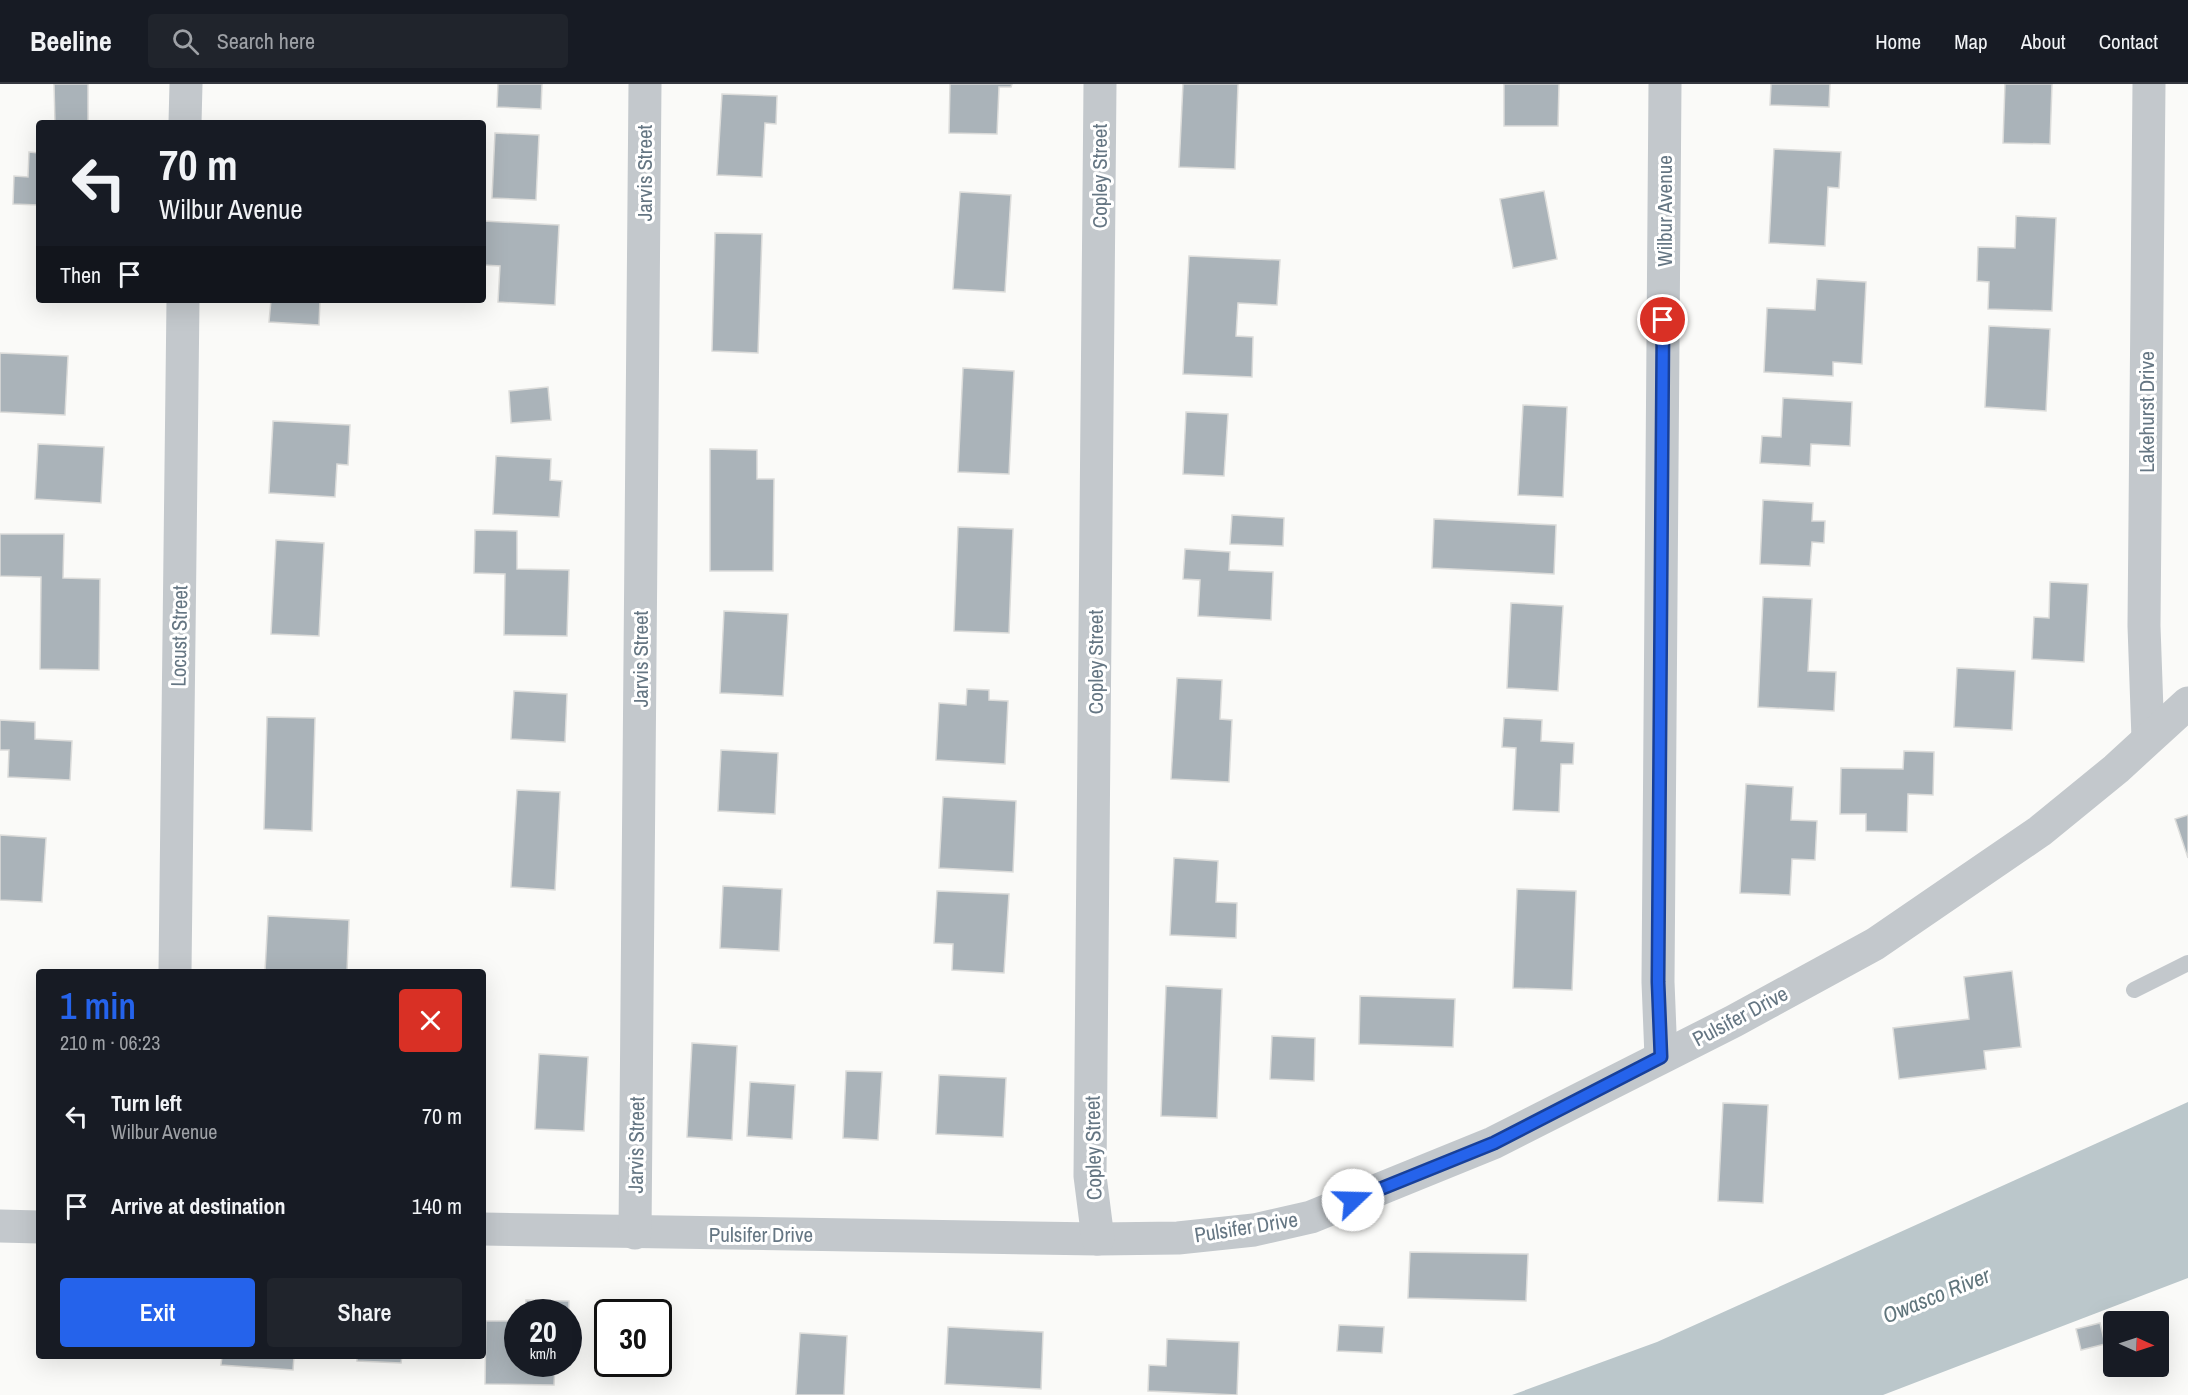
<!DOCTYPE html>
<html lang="en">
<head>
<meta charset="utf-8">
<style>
	:root { --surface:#171b24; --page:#20242c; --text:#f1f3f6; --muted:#9ea1a6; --line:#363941; --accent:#2563eb }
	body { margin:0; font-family:"Archivo Narrow",sans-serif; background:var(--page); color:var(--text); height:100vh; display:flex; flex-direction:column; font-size:22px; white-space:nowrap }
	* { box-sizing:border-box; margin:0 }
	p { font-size:20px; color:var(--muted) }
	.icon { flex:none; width:33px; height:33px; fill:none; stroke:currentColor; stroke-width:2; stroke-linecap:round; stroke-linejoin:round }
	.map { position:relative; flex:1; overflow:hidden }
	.details { position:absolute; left:36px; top:885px; width:450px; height:390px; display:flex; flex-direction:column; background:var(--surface); border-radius:6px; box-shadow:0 6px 24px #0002 }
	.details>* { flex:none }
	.guide { position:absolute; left:36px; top:36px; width:450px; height:183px; border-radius:6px; box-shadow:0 6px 24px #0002; background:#171b24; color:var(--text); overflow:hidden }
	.needle { width:39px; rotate:93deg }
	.fabs { position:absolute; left:2103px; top:1227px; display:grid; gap:12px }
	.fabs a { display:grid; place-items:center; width:66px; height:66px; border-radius:6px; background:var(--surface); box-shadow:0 6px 24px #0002; font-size:30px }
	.speed { position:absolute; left:504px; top:1215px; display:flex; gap:12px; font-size:30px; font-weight:700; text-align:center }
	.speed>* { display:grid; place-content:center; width:78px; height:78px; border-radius:50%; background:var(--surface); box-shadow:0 6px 24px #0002; line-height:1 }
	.speed small { font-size:15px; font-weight:400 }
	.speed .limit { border:3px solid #111; border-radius:9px; background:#fff; color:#111 }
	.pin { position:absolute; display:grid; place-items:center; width:51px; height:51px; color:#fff; margin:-26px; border:3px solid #fff; border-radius:50%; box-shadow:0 2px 6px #0007 }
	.me { position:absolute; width:66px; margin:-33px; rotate:69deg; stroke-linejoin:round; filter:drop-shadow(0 0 4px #0008) }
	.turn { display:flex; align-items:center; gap:21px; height:126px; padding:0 24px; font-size:27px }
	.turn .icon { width:78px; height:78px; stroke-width:2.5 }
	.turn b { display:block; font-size:42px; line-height:51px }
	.then { display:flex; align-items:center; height:57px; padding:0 24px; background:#0003; gap:12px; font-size:22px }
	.round { display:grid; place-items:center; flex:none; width:63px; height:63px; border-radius:6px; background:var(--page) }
	.overview { display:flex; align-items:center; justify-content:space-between; height:102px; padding:0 24px }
	h1 { font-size:36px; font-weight:600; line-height:45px; color:var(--accent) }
	.cta { display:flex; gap:12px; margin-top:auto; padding:12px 24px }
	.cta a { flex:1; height:69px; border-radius:6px; background:var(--accent); color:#fff; font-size:24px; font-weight:600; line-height:69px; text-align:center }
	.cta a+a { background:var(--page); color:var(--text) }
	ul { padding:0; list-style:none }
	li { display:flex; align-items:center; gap:18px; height:90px; padding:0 24px }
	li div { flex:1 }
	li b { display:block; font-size:22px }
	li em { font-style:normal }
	header { display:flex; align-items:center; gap:36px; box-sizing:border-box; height:84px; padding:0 30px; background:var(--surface); border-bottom:2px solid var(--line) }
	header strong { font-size:28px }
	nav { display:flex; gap:33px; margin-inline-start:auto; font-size:21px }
	.search { width:420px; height:54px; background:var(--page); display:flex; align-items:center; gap:15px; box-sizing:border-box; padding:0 21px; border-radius:6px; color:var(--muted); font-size:22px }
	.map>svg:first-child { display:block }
</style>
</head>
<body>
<header>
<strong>Beeline</strong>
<div class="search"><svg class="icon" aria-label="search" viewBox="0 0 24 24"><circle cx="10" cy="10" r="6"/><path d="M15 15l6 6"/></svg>Search here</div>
<nav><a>Home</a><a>Map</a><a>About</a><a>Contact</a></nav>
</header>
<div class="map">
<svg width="2188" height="1311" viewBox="0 0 2188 1311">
	<rect width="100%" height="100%" fill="#fafaf8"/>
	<!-- water -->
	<polygon fill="#bbc7cb" points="2188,1018 2188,1194 1883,1311 1512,1311 1657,1258"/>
	<!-- building -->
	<g fill="#aab3b9" stroke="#dcdcda" stroke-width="1.5">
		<polygon points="54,0 88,0 88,39 55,39"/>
		<polygon points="498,0 542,0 541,25 497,23"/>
		<polygon points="950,0 1012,0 1011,3 999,3 997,50 949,49"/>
		<polygon points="1183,0 1238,0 1235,85 1179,83"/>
		<polygon points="1504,0 1559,0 1558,42 1504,42"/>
		<polygon points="1771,0 1830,0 1829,23 1770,21"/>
		<polygon points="2005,0 2052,0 2050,60 2003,59"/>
		<polygon points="722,10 777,12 776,40 765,39 762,93 717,91"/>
		<polygon points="495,49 539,51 536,116 492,114"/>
		<polygon points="1774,65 1841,68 1839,104 1828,103 1825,162 1769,159"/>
		<polygon points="29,68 39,69 39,121 13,120 14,92 28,93"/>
		<polygon points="1544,107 1557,175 1513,184 1500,115"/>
		<polygon points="960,108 1011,111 1005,208 953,205"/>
		<polygon points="2016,132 2056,134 2052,227 1988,225 1989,198 1977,197 1978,163 2015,164"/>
		<polygon points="483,137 559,141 555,221 498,218 500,182 483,181"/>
		<polygon points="715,149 762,150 758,269 712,267"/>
		<polygon points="1189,172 1280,176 1277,221 1238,219 1236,252 1253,253 1252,293 1183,290"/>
		<polygon points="1817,195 1866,198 1862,280 1833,278 1833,292 1764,288 1767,224 1815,226"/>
		<polygon points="271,216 320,216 319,241 269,238"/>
		<polygon points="1989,242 2050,245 2046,327 1985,323"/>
		<polygon points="0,269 68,272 65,331 0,328"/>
		<polygon points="963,284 1014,287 1009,390 958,388"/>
		<polygon points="548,303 551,336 511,339 509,307"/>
		<polygon points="1783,314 1852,318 1850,362 1811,360 1810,382 1760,379 1762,352 1781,353"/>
		<polygon points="1523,321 1567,323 1563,413 1518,411"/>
		<polygon points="1186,328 1228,330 1224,392 1183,390"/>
		<polygon points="273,337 350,341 348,381 337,380 335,413 269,409"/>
		<polygon points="38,360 104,363 101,419 35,415"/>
		<polygon points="710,365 757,366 757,395 774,395 773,487 710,487"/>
		<polygon points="496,372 551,375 550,396 562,397 559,433 493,430"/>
		<polygon points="1763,416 1813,419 1812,437 1825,437 1824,459 1812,458 1810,482 1760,480"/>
		<polygon points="1232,431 1284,434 1283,462 1230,460"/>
		<polygon points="1434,435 1556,441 1554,490 1432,484"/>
		<polygon points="958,443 1013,445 1009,549 954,547"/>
		<polygon points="475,446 517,447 517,485 569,486 567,552 504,551 505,490 474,489"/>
		<polygon points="0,450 64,450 63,494 100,495 99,586 40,585 41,493 0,492"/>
		<polygon points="276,456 324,459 319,552 271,550"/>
		<polygon points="1185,465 1230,468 1229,486 1273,488 1271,536 1198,532 1200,496 1183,495"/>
		<polygon points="2050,498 2088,500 2084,578 2032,575 2034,533 2049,534"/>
		<polygon points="1763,513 1812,515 1808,587 1836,588 1834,627 1758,623"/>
		<polygon points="1511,519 1563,522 1558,607 1507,604"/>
		<polygon points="724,527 788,530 783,612 720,609"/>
		<polygon points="1957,584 2015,587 2012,646 1954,643"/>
		<polygon points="1177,594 1222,596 1220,635 1232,636 1229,698 1171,695"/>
		<polygon points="967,605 989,606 989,616 1008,617 1005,680 936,676 939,619 966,621"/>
		<polygon points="514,607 567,610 565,658 511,655"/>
		<polygon points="267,633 315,634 312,747 264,745"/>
		<polygon points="1504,634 1542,636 1541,657 1574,659 1573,680 1561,680 1559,728 1513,726 1516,664 1502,663"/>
		<polygon points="0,636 35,638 35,655 72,657 70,696 8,693 9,666 0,666"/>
		<polygon points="721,666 778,669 775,730 718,727"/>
		<polygon points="1904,667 1934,668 1933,711 1908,710 1907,748 1866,747 1866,730 1840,730 1841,684 1903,685"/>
		<polygon points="1746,700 1793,703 1791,736 1817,737 1815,776 1792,775 1790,811 1740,809"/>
		<polygon points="517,706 560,708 555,806 511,803"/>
		<polygon points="943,713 1016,717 1013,788 939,784"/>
		<polygon points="2188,731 2188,774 2175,735"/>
		<polygon points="0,751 46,754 42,818 0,816"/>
		<polygon points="1174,774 1218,777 1216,818 1237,819 1236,854 1170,851"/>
		<polygon points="723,802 782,805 779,867 720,864"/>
		<polygon points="1517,805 1576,807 1572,906 1513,904"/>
		<polygon points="937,807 1009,810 1004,889 952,886 953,860 934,859"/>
		<polygon points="268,832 349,836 347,888 265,887"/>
		<polygon points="2012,887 2021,963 1984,967 1986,985 1899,995 1893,944 1969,935 1964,893"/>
		<polygon points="1166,902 1222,905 1217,1034 1161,1032"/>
		<polygon points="1360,912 1455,915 1453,963 1359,960"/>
		<polygon points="1272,952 1315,954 1314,997 1270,995"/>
		<polygon points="692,959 737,962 732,1056 687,1053"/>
		<polygon points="539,970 588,973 584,1047 535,1045"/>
		<polygon points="846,987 882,988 878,1056 843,1054"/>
		<polygon points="939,991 1006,994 1003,1053 936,1050"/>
		<polygon points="750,998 795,1001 792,1055 747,1052"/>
		<polygon points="1723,1019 1768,1021 1763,1119 1718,1117"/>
		<polygon points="1410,1168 1528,1170 1526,1217 1408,1214"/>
		<polygon points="526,1216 569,1217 569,1246 568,1228 526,1228"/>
		<polygon points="486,1237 518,1237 518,1280 555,1280 554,1301 485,1300"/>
		<polygon points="2100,1239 2105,1260 2081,1266 2076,1245"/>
		<polygon points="1339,1241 1384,1243 1382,1269 1337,1267"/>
		<polygon points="948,1243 1043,1248 1041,1305 945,1300"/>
		<polygon points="800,1249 847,1252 844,1311 796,1311"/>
		<polygon points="1167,1255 1239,1258 1237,1311 1148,1307 1149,1281 1166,1282"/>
		<polygon points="222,1272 294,1272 293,1286 221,1281"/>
		<polygon points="357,1272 402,1272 401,1279 357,1277"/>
	</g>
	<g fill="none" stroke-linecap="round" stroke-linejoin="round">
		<!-- service -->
		<polyline stroke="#c3c8cc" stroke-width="16" points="2134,906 2188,879"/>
		<!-- minor -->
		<g stroke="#c3c8cc" stroke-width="33">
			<polyline points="185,39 186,0"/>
			<polyline points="2148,655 2144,542 2149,0"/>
			<polyline points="175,888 183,216"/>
			<polyline points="1661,973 1658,898 1665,0"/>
			<polyline points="0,1142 39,1143"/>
			<polyline points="483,1145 1098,1155 1178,1154 1254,1146 1311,1133 1493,1059 1734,937 1875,860 2040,747 2116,685 2188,619"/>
			<polyline points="635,1149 645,0"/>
			<polyline points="1098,1155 1090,1092 1100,0"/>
		</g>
	</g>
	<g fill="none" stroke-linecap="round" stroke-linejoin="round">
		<defs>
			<polyline id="route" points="1353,1116 1494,1059 1661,973 1658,898 1663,236"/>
		</defs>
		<!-- route casing -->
		<use href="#route" stroke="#184099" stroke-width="15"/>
		<!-- route -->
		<use href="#route" stroke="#2563eb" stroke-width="10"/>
	</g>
	<g text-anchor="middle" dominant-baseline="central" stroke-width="6" stroke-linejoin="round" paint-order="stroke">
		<!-- street labels -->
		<g font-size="21" fill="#657683" stroke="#fff">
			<text transform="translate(644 89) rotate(-90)">Jarvis Street</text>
			<text transform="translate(1099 92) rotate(-90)">Copley Street</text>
			<text transform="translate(1664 127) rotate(-90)">Wilbur Avenue</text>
			<text transform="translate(2146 328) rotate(-90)">Lakehurst Drive</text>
			<text transform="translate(179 552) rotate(-89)">Locust Street</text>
			<text transform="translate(640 575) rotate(-90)">Jarvis Street</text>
			<text transform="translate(1095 578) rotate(-90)">Copley Street</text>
			<text transform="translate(1740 932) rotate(-28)">Pulsifer Drive</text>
			<text transform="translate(636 1061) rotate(-89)">Jarvis Street</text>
			<text transform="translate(1093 1064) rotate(-91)">Copley Street</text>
			<text transform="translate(1246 1143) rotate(-9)">Pulsifer Drive</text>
			<text x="761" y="1150">Pulsifer Drive</text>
		</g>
		<!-- water labels -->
		<g font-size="22" font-style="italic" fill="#60757c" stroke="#fff">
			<text transform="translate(1936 1211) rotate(-22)">Owasco River</text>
		</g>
	</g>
</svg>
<div class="fabs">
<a><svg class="needle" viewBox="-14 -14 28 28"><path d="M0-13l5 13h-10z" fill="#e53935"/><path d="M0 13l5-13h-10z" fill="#9ea1a6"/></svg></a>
</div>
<div class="speed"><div>20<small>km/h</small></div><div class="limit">30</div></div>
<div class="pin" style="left:1663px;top:236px;background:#d93025"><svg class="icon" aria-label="arrive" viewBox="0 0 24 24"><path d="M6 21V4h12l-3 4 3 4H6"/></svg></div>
<svg class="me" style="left:1353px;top:1116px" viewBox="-20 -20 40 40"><circle r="19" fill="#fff"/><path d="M0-13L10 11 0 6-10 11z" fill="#2563eb"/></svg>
<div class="guide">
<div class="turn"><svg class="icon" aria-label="left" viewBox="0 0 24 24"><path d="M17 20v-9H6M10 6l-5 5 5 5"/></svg><div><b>70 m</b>Wilbur Avenue</div></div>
<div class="then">Then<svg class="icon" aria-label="arrive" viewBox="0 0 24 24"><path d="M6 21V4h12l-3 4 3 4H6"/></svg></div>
</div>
<section class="details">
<div class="overview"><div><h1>1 min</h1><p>210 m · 06:23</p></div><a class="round" style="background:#d93025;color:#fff"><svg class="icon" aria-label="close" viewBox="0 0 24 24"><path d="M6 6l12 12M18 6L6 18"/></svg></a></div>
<ul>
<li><svg class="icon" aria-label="left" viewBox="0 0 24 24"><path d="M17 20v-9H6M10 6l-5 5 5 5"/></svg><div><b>Turn left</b><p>Wilbur Avenue</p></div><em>70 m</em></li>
<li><svg class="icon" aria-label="arrive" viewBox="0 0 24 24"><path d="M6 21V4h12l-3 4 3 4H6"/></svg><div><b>Arrive at destination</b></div><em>140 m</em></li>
</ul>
<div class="cta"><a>Exit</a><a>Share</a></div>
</section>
</div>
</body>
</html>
